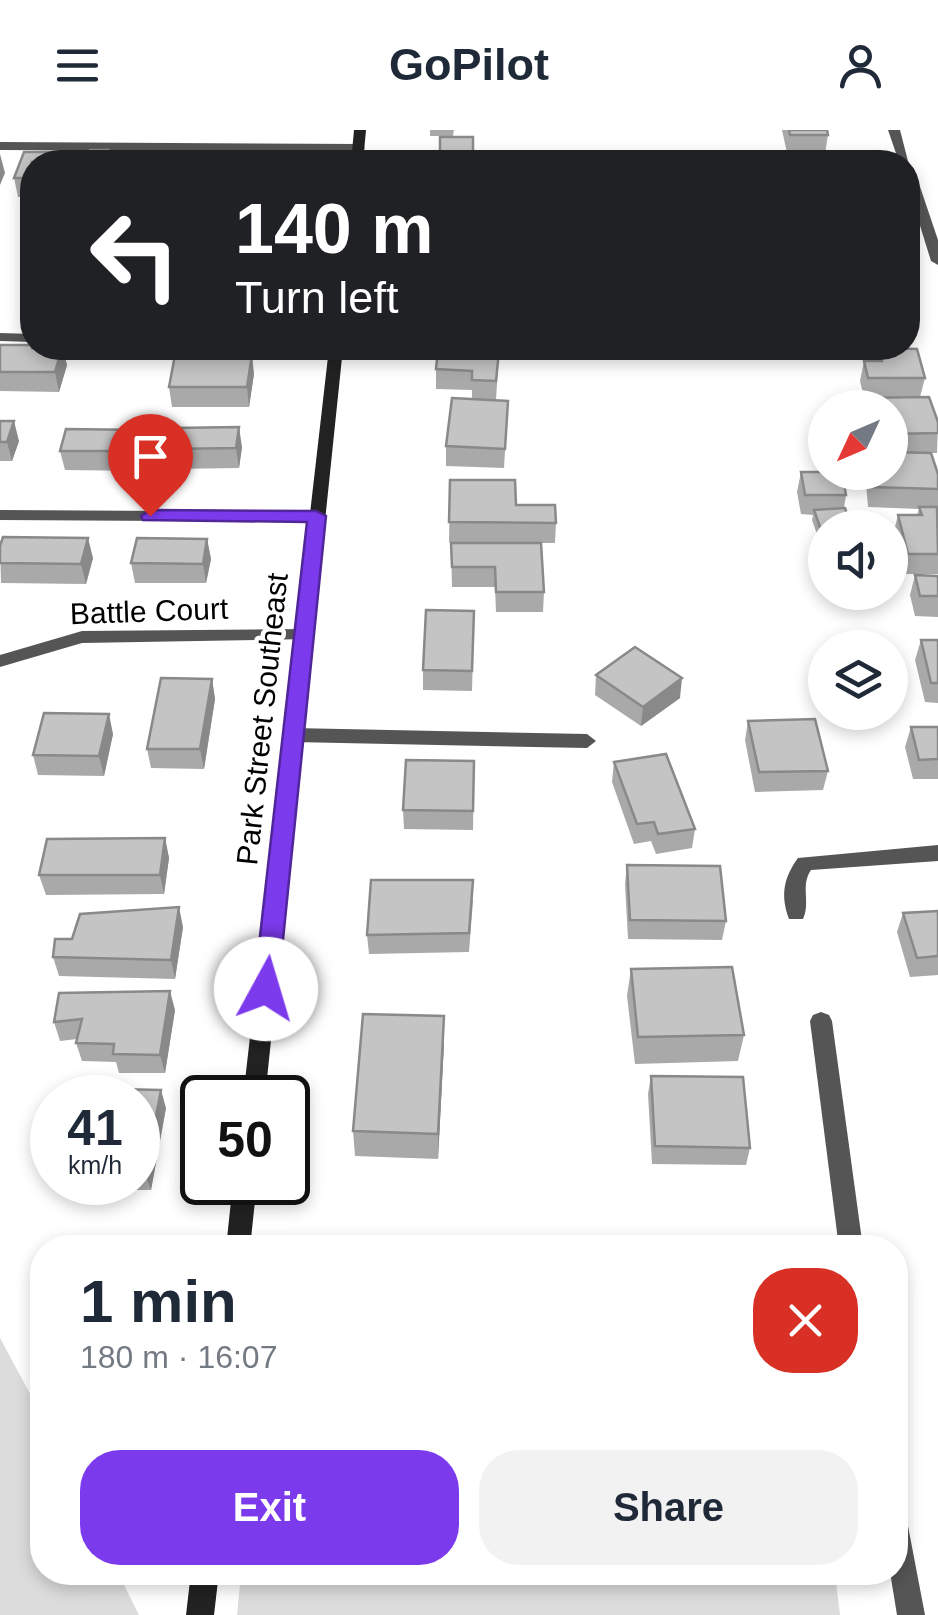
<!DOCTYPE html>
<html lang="en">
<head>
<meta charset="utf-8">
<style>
	:root { --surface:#fff; --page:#f2f2f3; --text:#1f2937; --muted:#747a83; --accent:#7c3aed }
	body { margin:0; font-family:Arial,sans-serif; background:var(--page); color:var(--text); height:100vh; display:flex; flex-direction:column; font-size:38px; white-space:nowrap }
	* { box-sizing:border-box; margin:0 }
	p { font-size:32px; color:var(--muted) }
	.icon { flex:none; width:55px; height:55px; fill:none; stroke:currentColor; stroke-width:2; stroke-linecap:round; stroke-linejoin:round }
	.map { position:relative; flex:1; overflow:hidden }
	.side { position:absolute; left:30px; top:1105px; width:878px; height:350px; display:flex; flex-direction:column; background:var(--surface); border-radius:40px; box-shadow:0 5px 15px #0003 }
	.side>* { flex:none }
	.hud { position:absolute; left:20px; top:20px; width:900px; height:210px; border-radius:40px; box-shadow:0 5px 15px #0003; background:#202124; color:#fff; overflow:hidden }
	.needle { width:65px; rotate:226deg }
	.buttons { position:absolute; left:808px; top:260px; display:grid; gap:20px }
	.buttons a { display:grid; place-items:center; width:100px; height:100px; border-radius:50%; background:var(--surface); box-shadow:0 5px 15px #0003; font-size:50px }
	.speed { position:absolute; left:30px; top:945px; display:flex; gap:20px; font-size:50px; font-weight:700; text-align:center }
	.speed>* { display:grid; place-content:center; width:130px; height:130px; border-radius:50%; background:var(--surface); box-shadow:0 5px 15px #0003; line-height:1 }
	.speed small { font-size:25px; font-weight:400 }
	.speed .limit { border:5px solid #111; border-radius:15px; background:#fff; color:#111 }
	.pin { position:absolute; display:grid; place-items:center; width:85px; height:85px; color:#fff; margin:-102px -42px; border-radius:50% 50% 50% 0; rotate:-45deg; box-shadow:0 0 10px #0007 }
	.pin .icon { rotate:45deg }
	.me { position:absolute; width:110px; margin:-55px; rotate:6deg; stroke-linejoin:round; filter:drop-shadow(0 0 8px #0008) }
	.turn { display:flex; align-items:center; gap:35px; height:210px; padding:0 50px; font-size:45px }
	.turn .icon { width:130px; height:130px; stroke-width:2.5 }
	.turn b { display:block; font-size:70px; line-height:85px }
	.round { display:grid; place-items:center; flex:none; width:105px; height:105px; border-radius:40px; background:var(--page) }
	.overview { display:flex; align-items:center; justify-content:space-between; height:170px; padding:0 50px }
	h1 { font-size:60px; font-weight:700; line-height:75px }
	.primary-button { display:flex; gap:20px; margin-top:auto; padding:20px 50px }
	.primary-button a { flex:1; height:115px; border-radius:40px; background:var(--accent); color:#fff; font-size:40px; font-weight:700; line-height:115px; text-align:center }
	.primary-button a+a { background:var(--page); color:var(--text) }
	header { display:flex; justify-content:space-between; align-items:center; height:130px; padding:0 50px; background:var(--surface); font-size:45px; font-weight:700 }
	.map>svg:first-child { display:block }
</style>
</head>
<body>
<header><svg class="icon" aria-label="menu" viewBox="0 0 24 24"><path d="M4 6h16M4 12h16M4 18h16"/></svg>GoPilot<svg class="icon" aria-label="person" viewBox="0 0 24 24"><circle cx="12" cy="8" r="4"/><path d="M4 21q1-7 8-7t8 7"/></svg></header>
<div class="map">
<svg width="938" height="1485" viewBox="0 0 938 1485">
	<rect width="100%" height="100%" fill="#fff"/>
	<!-- green -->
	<g fill="#dcdcdc">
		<polygon points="0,1208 42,1286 42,1442 118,1443 139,1485 0,1485"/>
		<polygon points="241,1443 835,1443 840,1485 237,1485"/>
	</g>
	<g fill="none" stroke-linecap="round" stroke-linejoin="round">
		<!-- service -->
		<polygon fill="#555" fill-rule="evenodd" points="293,598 587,604 596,611 587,618 293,612 284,605"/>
		<!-- minor -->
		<g fill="#555" fill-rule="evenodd">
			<polygon points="888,0 900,0 909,35 899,32"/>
			<polygon points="0,12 359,14 365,18 359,22 0,20"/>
			<polygon points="908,35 914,39 938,110 938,135 931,131 908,57"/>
			<polygon points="0,203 32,204 32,212 0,211"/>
			<polygon points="0,380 316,382 324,387 316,392 0,390"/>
			<polygon points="304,499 313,505 310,509 82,513 0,537 0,525 82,501"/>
			<path d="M938 715V731L811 740C800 756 811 772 803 789H789C780 765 784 747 798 728Z"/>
			<polygon points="821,882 829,885 832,891 863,1118 839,1118 810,891 813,885"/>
			<polygon points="895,1383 904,1387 908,1396 925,1485 897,1485 890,1442 895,1442"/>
		</g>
		<!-- secondary -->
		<g fill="#222" fill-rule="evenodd">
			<polygon points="354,0 366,0 363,32 351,32"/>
			<polygon points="329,218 343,218 265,968 243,968"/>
			<polygon points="233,1052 257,1052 250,1118 226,1118"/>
			<polygon points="191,1442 219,1442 214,1485 186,1485"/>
		</g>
	</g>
	<!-- wall -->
	<g fill="#a9a9a9">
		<polygon points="430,0 454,0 453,6 430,6"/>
		<polygon points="782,0 827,0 828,5 825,24 787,23"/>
		<rect x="440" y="7" width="33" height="25"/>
		<polygon points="32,32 32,67 18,67 14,48"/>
		<polygon points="0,215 32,218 63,218 67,235 59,262 0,261"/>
		<polygon points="879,218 925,248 920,267 938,292 937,323 916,323 938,344 938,444 903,444 893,405 898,385 917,385 919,379 868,377 865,342 890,342 890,278 853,278 854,268 864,267 860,251 864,231 876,231"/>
		<polygon points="499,221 496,270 508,271 504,338 446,336 446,316 472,269 472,260 436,259 436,239"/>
		<polygon points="254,244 249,277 172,277 169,257"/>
		<polygon points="0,291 19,311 12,331 0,331"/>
		<polygon points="142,300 145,319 141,341 65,340 60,321"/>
		<polygon points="242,317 239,338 172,339 169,319"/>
		<polygon points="801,342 846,365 844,378 825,398 825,410 819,410 812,390 813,385 801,384 797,362"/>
		<polygon points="450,350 516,375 556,393 555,413 541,413 544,462 543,482 496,482 495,457 452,457 451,413 511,413 449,412"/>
		<polygon points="207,409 211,429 206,453 135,453 131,433"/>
		<polygon points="0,416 93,428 86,454 1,453"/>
		<polygon points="915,445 938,446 938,487 915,486 910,465"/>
		<polygon points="474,481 472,561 423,560 423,540"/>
		<polygon points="921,510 938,510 938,573 925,572 915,530"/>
		<polygon points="596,545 680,568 641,596 595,565"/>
		<polygon points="212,549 215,569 204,639 151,638 147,619"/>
		<polygon points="748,591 828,641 823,660 755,662 745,610"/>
		<polygon points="911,597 938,597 938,649 913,649 905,617"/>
		<polygon points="113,604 104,646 38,645 33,625"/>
		<polygon points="474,631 473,700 404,699 403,680"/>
		<polygon points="614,632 695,699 692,718 656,724 651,711 634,714 612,652"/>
		<polygon points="165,708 169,728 164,764 46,765 39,745"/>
		<polygon points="627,735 726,791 722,810 628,809 625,754"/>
		<polygon points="473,770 469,822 369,824 367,805"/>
		<polygon points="938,781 938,845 910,847 897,802 903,783"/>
		<polygon points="183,797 175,849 59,846 53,827 72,809"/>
		<polygon points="631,839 744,905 738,931 635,934 627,866"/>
		<polygon points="175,880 165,943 119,943 116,932 82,931 76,913 77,909 60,911 54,892"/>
		<polygon points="444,913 438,1029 355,1026 353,1001"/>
		<polygon points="651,946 750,1018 746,1035 652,1034 648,964"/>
		<polygon points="138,968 166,978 151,1060 95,1060 92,1052 138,1052"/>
	</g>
	<!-- shaded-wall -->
	<g fill="#898989">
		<polygon points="0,24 5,43 0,55"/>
		<polygon points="62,218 67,235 59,262 55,242"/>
		<polygon points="252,225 254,244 249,277 247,257"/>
		<polygon points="14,291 19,311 12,331 7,312"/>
		<polygon points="239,297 242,317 239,338 236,318"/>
		<polygon points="142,300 145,319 141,341 137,321"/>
		<polygon points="88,408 93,428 86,454 81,434"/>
		<polygon points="207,409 211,429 206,453 203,434"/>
		<polygon points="682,548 680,568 641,596 643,577"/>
		<polygon points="212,549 215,569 204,639 200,619"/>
		<polygon points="109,584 113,604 104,646 99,626"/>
		<polygon points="165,708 169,728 164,764 160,745"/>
		<polygon points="179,777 183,797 175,849 171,830"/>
		<polygon points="170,861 175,880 165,943 160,925"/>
		<polygon points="444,886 444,913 438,1029 438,1004"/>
		<polygon points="161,960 166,978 151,1060 145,1043"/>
	</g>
	<!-- building -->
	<g fill="#c4c4c4" stroke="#898989" stroke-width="2.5">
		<polygon points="789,0 827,0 828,5 790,5"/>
		<rect x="440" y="7" width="33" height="22"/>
		<polygon points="90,20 108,20 105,29 136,29 135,32 85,32"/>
		<polygon points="24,22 70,22 67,32 32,32 32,48 14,48"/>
		<polygon points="241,29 299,30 299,32 240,32"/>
		<polygon points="0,215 32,215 32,218 62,218 55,242 0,242"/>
		<polygon points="879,218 917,219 925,248 868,248 864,231 882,231"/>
		<polygon points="438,219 499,221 496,251 472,250 472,241 436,239"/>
		<polygon points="175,225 252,225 247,257 169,257"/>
		<polygon points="929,267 938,292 938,303 890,304 890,278 857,278 854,268"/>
		<polygon points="452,268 508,271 505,319 446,316"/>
		<polygon points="0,291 14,291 7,312 0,312"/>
		<polygon points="239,297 236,318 169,319 172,298"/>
		<polygon points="66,299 142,300 137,321 60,321"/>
		<polygon points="890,322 931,323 938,344 938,359 872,357 871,342 890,342"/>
		<polygon points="801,342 842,342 846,365 805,365"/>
		<polygon points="450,350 515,350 516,375 555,375 556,393 449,392"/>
		<polygon points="919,377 937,377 938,424 908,424 898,385 922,385"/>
		<polygon points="845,378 852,398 825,398 825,400 821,400 814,380"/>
		<polygon points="3,407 88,408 81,434 0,433 0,416"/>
		<polygon points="137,408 207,409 203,434 131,433"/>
		<polygon points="451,413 541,413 544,462 496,462 495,437 452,437"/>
		<polygon points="915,445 938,446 938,466 920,466"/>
		<polygon points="426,480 474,481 472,541 423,540"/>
		<polygon points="921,510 938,510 938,553 931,553"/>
		<polygon points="635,517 682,548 643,577 596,545"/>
		<polygon points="161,548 212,549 200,619 147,619"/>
		<polygon points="44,583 109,584 99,626 33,625"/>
		<polygon points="815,589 828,641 759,642 748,591"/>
		<polygon points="911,597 938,597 938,629 919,630"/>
		<polygon points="666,624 695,699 658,704 654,692 637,694 614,632"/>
		<polygon points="406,630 474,631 473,681 403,680"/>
		<polygon points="165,708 160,745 39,745 47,709"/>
		<polygon points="627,735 720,736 726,791 630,790"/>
		<polygon points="371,750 473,750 469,803 367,805"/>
		<polygon points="179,777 171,830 53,827 55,809 72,809 80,784"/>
		<polygon points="938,781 938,826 917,828 903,783"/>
		<polygon points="732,837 744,905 638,907 631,839"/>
		<polygon points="170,861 160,925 113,924 114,914 76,913 82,889 54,892 59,863"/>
		<polygon points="363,884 444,886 438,1004 353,1001"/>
		<polygon points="651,946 743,947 750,1018 655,1016"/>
		<polygon points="68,958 161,960 145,1043 138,1043 138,968 66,968"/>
	</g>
	<!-- route -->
	<polygon fill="#7c3aed" stroke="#51269a" stroke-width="2.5" points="150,380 316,381 326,386 278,859 275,866 257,866 254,859 307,392 143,390 141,386"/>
	<g text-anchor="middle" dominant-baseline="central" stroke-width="9" stroke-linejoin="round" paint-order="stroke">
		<!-- street labels -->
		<g font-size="30" fill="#000" stroke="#fff">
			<text transform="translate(149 481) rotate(-2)">Battle Court</text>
			<text transform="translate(262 589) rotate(-84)">Park Street Southeast</text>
		</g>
	</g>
</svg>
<div class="buttons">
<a><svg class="needle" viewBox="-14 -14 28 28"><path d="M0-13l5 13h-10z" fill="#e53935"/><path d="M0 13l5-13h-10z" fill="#747a83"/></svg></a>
<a><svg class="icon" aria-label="sound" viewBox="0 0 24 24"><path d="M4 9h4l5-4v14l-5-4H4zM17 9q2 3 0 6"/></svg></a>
<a><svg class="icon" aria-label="layers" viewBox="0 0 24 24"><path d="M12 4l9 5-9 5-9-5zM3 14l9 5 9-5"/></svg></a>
</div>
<div class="speed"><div>41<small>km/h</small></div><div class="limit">50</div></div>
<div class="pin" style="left:150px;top:386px;background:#d93025"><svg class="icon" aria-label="arrive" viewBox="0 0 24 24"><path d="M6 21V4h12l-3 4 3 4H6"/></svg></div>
<svg class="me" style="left:266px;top:859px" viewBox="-20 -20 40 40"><circle r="19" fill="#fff"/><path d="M0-13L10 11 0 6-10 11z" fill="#7c3aed"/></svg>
<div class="hud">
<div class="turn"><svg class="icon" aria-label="left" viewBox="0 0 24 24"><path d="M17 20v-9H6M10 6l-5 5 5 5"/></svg><div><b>140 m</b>Turn left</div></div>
</div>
<section class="side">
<div class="overview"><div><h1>1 min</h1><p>180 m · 16:07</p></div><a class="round" style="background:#d93025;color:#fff"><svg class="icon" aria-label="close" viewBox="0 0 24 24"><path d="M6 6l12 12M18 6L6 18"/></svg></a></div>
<div class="primary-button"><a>Exit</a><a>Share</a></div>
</section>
</div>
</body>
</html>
